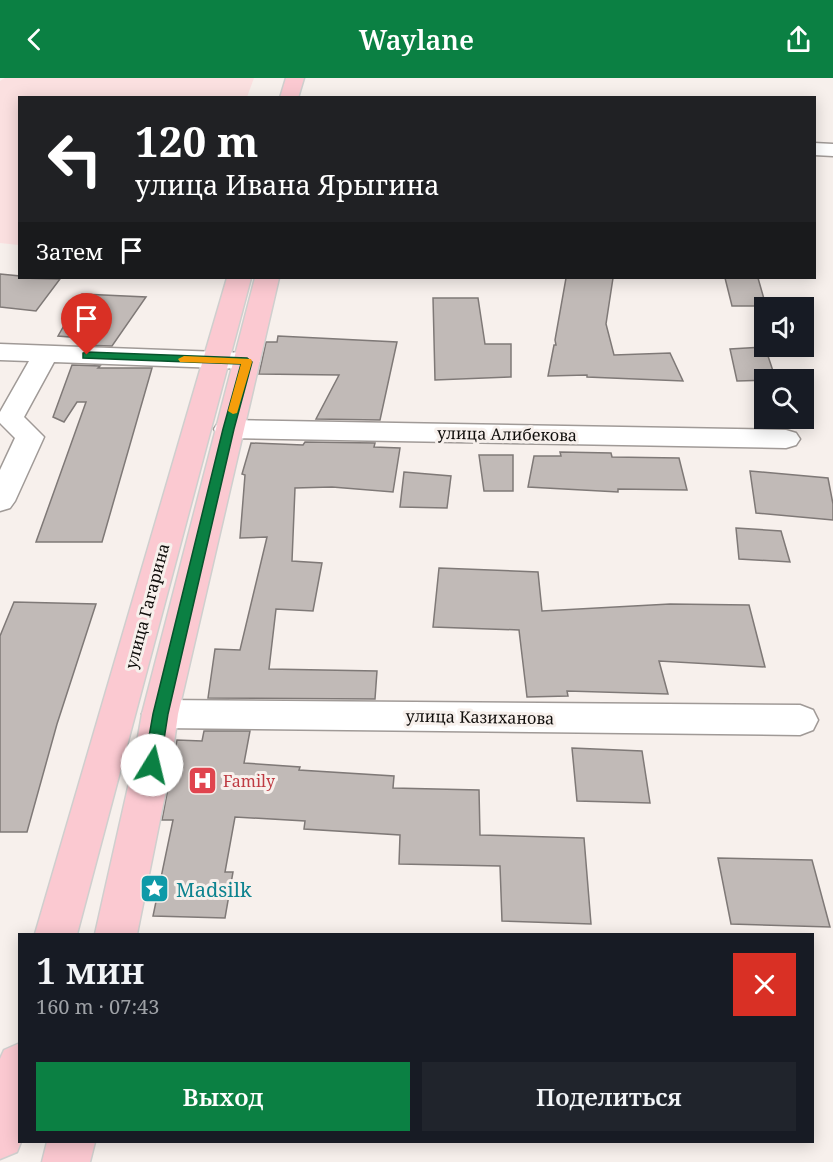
<!DOCTYPE html>
<html lang="ru">
<head>
<meta charset="utf-8">
<style>
	:root { --surface:#171b24; --page:#20242c; --text:#f1f3f6; --muted:#9ea1a6; --accent:#0b8043 }
	body { margin:0; font-family:"Noto Serif",serif; background:var(--page); color:var(--text); height:100vh; display:flex; flex-direction:column; font-size:22px; white-space:nowrap }
	* { box-sizing:border-box; margin:0 }
	p { font-size:20px; color:var(--muted) }
	.icon { flex:none; width:33px; height:33px; fill:none; stroke:currentColor; stroke-width:2; stroke-linecap:round; stroke-linejoin:round }
	.map { position:relative; flex:1; overflow:hidden }
	.side { position:absolute; left:18px; top:855px; width:796px; height:210px; display:flex; flex-direction:column; background:var(--surface); border-radius:0px; box-shadow:0 3px 15px #0003 }
	.side>* { flex:none }
	.hud { position:absolute; left:18px; top:18px; width:798px; height:183px; border-radius:0px; box-shadow:0 3px 15px #0003; background:#202124; color:#fff; overflow:hidden }
	.buttons { position:absolute; left:754px; top:219px; display:grid; gap:12px }
	.buttons a { display:grid; place-items:center; width:60px; height:60px; border-radius:0px; background:var(--surface); box-shadow:0 3px 15px #0003; font-size:30px }
	.pin { position:absolute; display:grid; place-items:center; width:51px; height:51px; color:#fff; margin:-62px -26px; border-radius:50% 50% 50% 0; rotate:-45deg; box-shadow:0 0 6px #0007 }
	.pin .icon { rotate:45deg }
	.me { position:absolute; width:66px; margin:-33px; rotate:9deg; stroke-linejoin:round; filter:drop-shadow(0 0 4px #0008) }
	.turn { display:flex; align-items:center; gap:21px; height:126px; padding:0 18px; font-size:27px }
	.turn .icon { width:78px; height:78px; stroke-width:2.5 }
	.turn b { display:block; font-size:42px; line-height:51px }
	.then { display:flex; align-items:center; height:57px; padding:0 18px; background:#0003; gap:12px; font-size:22px }
	.round { display:grid; place-items:center; flex:none; width:63px; height:63px; border-radius:0px; background:var(--page) }
	.overview { display:flex; align-items:center; justify-content:space-between; height:102px; padding:0 18px }
	h1 { font-size:36px; font-weight:600; line-height:45px }
	.cta { display:flex; gap:12px; margin-top:auto; padding:12px 18px }
	.cta a { flex:1; height:69px; border-radius:0px; background:var(--accent); color:#fff; font-size:24px; font-weight:600; line-height:69px; text-align:center }
	.cta a+a { background:var(--page); color:var(--text) }
	header { display:flex; justify-content:space-between; align-items:center; height:78px; padding:0 18px; background:var(--accent); color:#fff; font-size:27px; font-weight:600 }
	.map>svg:first-child { display:block }
</style>
</head>
<body>
<header><svg class="icon" aria-label="back" viewBox="0 0 24 24"><path d="M15 5l-7 7 7 7"/></svg>Waylane<svg class="icon" aria-label="share" viewBox="0 0 24 24"><path d="M12 15V3M7 8l5-5 5 5M5 13v7h14v-7"/></svg></header>
<div class="map">
<svg width="833" height="1084" viewBox="0 0 833 1084">
	<rect width="100%" height="100%" fill="#f7f0ec"/>
	<!-- medical -->
	<polygon fill="#fbe0e0" points="5,0 254,0 247,19 20,20 19,167 0,165 0,3"/>
	<!-- building -->
	<g fill="#c1bab7" stroke="#7f7977" stroke-width="1.5">
		<polygon points="0,196 20,198 20,200 60,201 36,233 0,229"/>
		<polygon points="566,200 613,200 606,246 614,277 670,275 683,303 587,299 587,297 548,298 554,267 556,267 555,262"/>
		<polygon points="725,200 758,200 766,228 732,228"/>
		<polygon points="82,216 146,219 112,268 80,267 82,260 58,258"/>
		<polygon points="433,220 478,220 485,266 511,266 511,299 435,302"/>
		<polygon points="278,258 397,264 380,342 316,341 339,297 259,296 266,264 277,264"/>
		<polygon points="765,269 776,302 737,303 730,271"/>
		<polygon points="72,287 100,288 98,290 152,290 102,464 36,464 86,324 77,324 64,344 53,339"/>
		<polygon points="305,364 375,365 374,369 400,370 393,414 332,409 295,410 292,483 322,485 313,533 276,531 269,591 377,593 375,621 208,620 215,571 240,572 267,459 240,460 245,397 242,396 251,365 303,367"/>
		<polygon points="560,374 611,375 612,379 679,380 687,412 618,411 618,414 528,409 534,378 561,378"/>
		<polygon points="479,377 513,377 513,413 484,413"/>
		<polygon points="750,393 828,400 833,426 833,442 756,435"/>
		<polygon points="404,394 451,398 447,430 400,429"/>
		<polygon points="736,450 781,453 790,484 739,481"/>
		<polygon points="439,490 538,494 542,533 670,526 749,527 765,589 659,583 668,616 567,613 568,618 527,619 519,552 433,549"/>
		<polygon points="14,524 96,526 57,646 27,754 0,754 0,558"/>
		<polygon points="204,653 250,653 244,685 300,689 299,692 394,698 393,710 479,712 480,757 584,760 591,846 502,843 500,788 399,786 400,757 304,751 305,743 235,739 225,794 233,794 225,840 153,838 173,742 162,742 177,662 202,663"/>
		<polygon points="572,670 642,673 650,725 577,723"/>
		<polygon points="718,780 812,782 830,849 731,846"/>
	</g>
	<g fill="none" stroke-linecap="round" stroke-linejoin="round">
		<defs>
			<g id="minor">
				<polygon points="814,65 833,66 833,78 814,77"/>
				<polygon points="0,266 247,275 256,278 260,283 256,288 247,291 54,284 24,339 44,359 15,423 10,430 0,433 0,392 15,360 0,345 0,334 29,283 0,282"/>
				<polygon points="228,342 786,352 796,355 800,361 796,367 786,370 228,360 218,357 214,351 218,345"/>
				<polygon points="160,622 800,627 813,632 818,642 813,652 800,657 160,650 147,646 142,636 147,626"/>
			</g>
			<g id="major">
				<polygon points="286,0 304,0 298,20 280,20"/>
				<polygon points="227,200 251,200 77,856 35,856"/>
				<polygon points="255,200 279,200 178,636 171,687 137,856 95,856 133,687 142,636"/>
				<polygon points="20,965 21,1064 17,1074 0,1081 0,981 4,972"/>
				<polygon points="47,1064 95,1064 90,1084 42,1084"/>
			</g>
		</defs>
		<!-- minor casing -->
		<use href="#minor" stroke="#a09a97" stroke-width="3"/>
		<!-- major casing -->
		<use href="#major" stroke="#cfcfce" stroke-width="3"/>
		<!-- minor -->
		<use href="#minor" fill="#fff" fill-rule="evenodd"/>
		<!-- major -->
		<use href="#major" fill="#fbc9d1" fill-rule="evenodd"/>
	</g>
	<!-- route -->
	<polygon fill="#0b8043" stroke="#07532c" stroke-width="1.5" points="87,274 247,280 252,284 234,351 168,636 160,687 157,692 152,693 147,692 144,687 153,636 223,351 241,286 83,280 83,275"/>
	<!-- slow -->
	<polygon fill="#f59e0b" points="184,278 251,281 252,284 237,335 233,336 228,333 241,286 180,284 178,281"/>
	<!-- icons -->
	<defs>
		<symbol id="hospital-square" viewBox="-11 -11 22 22"><rect x="-9" y="-9" width="18" height="18" rx="4" fill="#e0444e" stroke="#f7f0ec"/><path d="M-5-5h3v3.5h4V-5h3V5h-3V1.5h-4V5h-3Z" fill="#fff"/></symbol>
		<symbol id="sight-square" viewBox="-11 -11 22 22"><rect x="-9" y="-9" width="18" height="18" rx="4" fill="#0f9aa8" stroke="#f7f0ec"/><path d="M0-6L1.8-2.2L6-1.7L2.9 1.2L3.7 5.4L0 3.3L-3.7 5.4L-2.9 1.2L-6-1.7L-1.8-2.2Z" fill="#fff"/></symbol>
	</defs>
	<g fill-rule="evenodd">
		<use href="#hospital-square" x="186" y="686" width="33" height="33"/>
		<use href="#sight-square" x="138" y="794" width="33" height="33"/>
	</g>
	<g text-anchor="middle" dominant-baseline="central" stroke-width="6" stroke-linejoin="round" paint-order="stroke">
		<!-- street labels -->
		<g font-size="16" fill="#0f0d0b" stroke="#f7f0ec">
			<text transform="translate(507 356) rotate(1)">улица Алибекова</text>
			<text transform="translate(147 528) rotate(-75)">улица Гагарина</text>
			<text transform="translate(480 639) rotate(1)">улица Казиханова</text>
		</g>
		<!-- health labels -->
		<g font-size="16" fill="#be3a42" stroke="#f7f0ec" text-anchor="start">
			<text x="223" y="703">Family</text>
		</g>
		<!-- near-culture labels -->
		<g font-size="20" fill="#0d838f" stroke="#f7f0ec" text-anchor="start">
			<text x="176" y="811">Madsilk</text>
		</g>
	</g>
</svg>
<div class="buttons">
<a><svg class="icon" aria-label="sound" viewBox="0 0 24 24"><path d="M4 9h4l5-4v14l-5-4H4zM17 9q2 3 0 6"/></svg></a>
<a><svg class="icon" aria-label="search" viewBox="0 0 24 24"><circle cx="10" cy="10" r="6"/><path d="M15 15l6 6"/></svg></a>
</div>
<div class="pin" style="left:87px;top:277px;background:#d93025"><svg class="icon" aria-label="arrive" viewBox="0 0 24 24"><path d="M6 21V4h12l-3 4 3 4H6"/></svg></div>
<svg class="me" style="left:152px;top:687px" viewBox="-20 -20 40 40"><circle r="19" fill="#fff"/><path d="M0-13L10 11 0 6-10 11z" fill="#0b8043"/></svg>
<div class="hud">
<div class="turn"><svg class="icon" aria-label="left" viewBox="0 0 24 24"><path d="M17 20v-9H6M10 6l-5 5 5 5"/></svg><div><b>120 m</b>улица Ивана Ярыгина</div></div>
<div class="then">Затем<svg class="icon" aria-label="arrive" viewBox="0 0 24 24"><path d="M6 21V4h12l-3 4 3 4H6"/></svg></div>
</div>
<section class="side">
<div class="overview"><div><h1>1 мин</h1><p>160 m · 07:43</p></div><a class="round" style="background:#d93025;color:#fff"><svg class="icon" aria-label="close" viewBox="0 0 24 24"><path d="M6 6l12 12M18 6L6 18"/></svg></a></div>
<div class="cta"><a>Выход</a><a>Поделиться</a></div>
</section>
</div>
</body>
</html>
